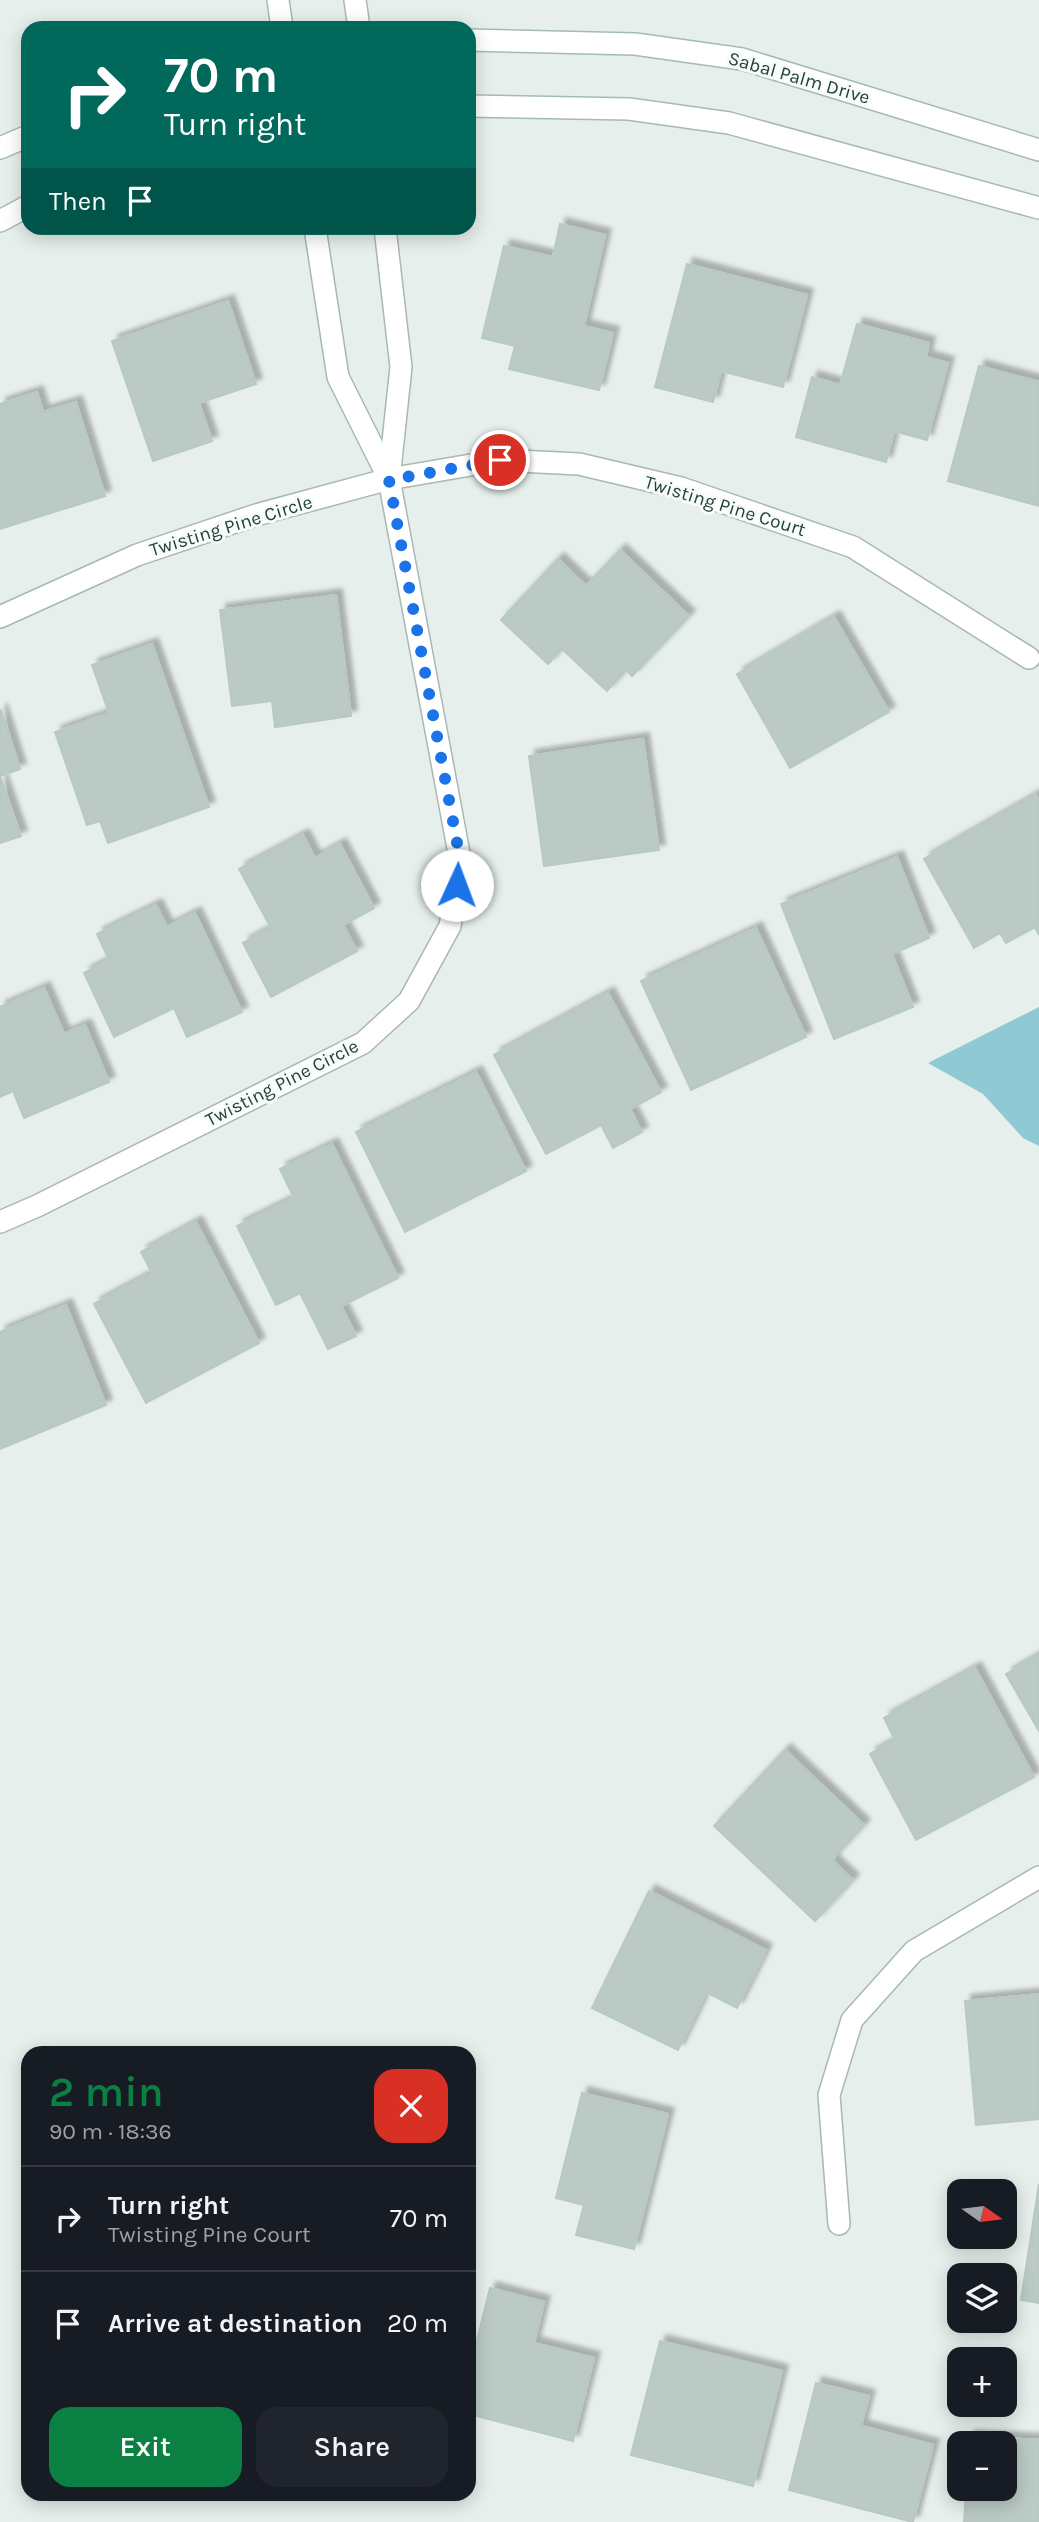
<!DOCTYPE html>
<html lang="en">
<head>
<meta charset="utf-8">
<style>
	:root { --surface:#171b24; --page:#20242c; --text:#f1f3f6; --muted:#9ea1a6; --line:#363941; --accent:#0b8043 }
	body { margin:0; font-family:Karla,sans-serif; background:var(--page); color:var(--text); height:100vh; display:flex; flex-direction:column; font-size:26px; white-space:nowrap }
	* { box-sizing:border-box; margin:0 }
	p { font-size:23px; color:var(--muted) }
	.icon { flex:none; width:38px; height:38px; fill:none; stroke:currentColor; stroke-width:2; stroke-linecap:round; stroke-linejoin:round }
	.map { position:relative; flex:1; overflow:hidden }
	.panel { position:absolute; left:21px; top:2046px; width:455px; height:455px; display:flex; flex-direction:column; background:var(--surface); border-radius:21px; box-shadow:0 4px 18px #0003 }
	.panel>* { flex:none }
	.top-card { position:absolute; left:21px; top:21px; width:455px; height:214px; border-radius:21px; box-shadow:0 4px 18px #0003; background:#00695c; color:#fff; overflow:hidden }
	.needle { width:46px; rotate:104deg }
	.tools { position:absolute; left:947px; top:2179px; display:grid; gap:14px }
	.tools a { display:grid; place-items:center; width:70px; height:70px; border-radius:14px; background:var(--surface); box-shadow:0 4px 18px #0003; font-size:35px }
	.pin { position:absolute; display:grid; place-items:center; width:60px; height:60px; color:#fff; margin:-30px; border:4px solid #fff; border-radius:50%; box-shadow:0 2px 7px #0007 }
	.me { position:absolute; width:77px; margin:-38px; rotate:2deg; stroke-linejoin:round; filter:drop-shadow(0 0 5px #0008) }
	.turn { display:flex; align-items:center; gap:24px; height:147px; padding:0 28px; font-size:32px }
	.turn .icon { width:91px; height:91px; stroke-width:2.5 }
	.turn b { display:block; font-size:49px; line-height:60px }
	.then { display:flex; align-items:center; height:66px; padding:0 28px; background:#0003; gap:14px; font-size:26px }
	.round { display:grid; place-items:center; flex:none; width:74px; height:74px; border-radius:21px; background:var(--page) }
	.head { display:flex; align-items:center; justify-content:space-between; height:119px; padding:0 28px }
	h1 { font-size:42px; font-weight:600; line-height:52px; color:var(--accent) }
	.action { display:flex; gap:14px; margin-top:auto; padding:14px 28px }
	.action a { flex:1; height:80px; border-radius:21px; background:var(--accent); color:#fff; font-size:28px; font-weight:600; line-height:80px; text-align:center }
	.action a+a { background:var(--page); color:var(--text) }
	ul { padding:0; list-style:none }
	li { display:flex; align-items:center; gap:21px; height:105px; padding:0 28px; border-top:2px solid var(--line) }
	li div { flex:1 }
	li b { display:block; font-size:26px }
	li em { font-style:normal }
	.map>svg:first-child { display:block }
</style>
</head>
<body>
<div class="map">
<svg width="1039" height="2522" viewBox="0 0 1039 2522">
	<defs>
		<filter id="shadow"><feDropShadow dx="6" dy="-6" stdDeviation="2" flood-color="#0004"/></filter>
	</defs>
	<rect width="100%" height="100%" fill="#e6efeb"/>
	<!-- water -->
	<polygon fill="#8ec9d4" points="1039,1007 1039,1146 1023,1138 983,1094 928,1063"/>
	<!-- building -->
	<g fill="#bbcac4" stroke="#b8c9c2" stroke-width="2" filter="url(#shadow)">
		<polygon points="560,224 605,235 584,326 613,333 599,390 509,369 515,346 482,338 504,246 553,257"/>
		<polygon points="687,264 807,295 783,387 721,371 713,402 655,387"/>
		<polygon points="228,301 256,384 199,403 212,441 153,461 112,341"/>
		<polygon points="857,324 929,343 926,357 948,363 927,440 894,431 886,462 796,437 812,377 840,385"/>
		<polygon points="979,366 1039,382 1039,506 948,481"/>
		<polygon points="37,392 43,412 76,402 105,496 0,529 0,404"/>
		<polygon points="620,550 689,616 632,676 626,670 607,691 562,649 548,664 501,620 558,559 586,586"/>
		<polygon points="336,595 351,716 275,727 272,701 232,706 220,610"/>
		<polygon points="834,617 889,712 790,768 737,674"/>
		<polygon points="152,644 209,807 108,843 100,821 87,825 55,732 109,713 92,665"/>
		<polygon points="1,710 20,769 0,776 21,836 0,843 0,711"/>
		<polygon points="643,739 659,850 544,866 529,756"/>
		<polygon points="1036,795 1039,801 1039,935 1035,927 1006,943 1000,933 974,948 924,859"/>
		<polygon points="303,835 315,858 340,844 374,908 343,925 357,951 271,997 243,943 271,928 239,869"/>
		<polygon points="897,857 929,938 892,954 913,1007 834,1039 781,904"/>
		<polygon points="156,905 167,927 195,913 242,1012 187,1037 174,1008 114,1037 84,973 109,960 97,934"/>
		<polygon points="756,928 806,1037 691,1090 641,981"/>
		<polygon points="44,988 64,1034 85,1025 109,1082 24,1118 13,1091 0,1097 0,1007"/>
		<polygon points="608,993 661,1092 630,1109 642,1132 613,1148 601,1125 546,1154 494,1055"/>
		<polygon points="476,1072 526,1171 405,1232 356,1132"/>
		<polygon points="332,1144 398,1278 341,1306 356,1336 328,1349 300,1293 276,1305 237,1226 294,1198 280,1169"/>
		<polygon points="196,1222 259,1343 146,1403 94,1304 152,1273 141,1252"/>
		<polygon points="66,1305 106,1405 0,1449 0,1332"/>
		<polygon points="1039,1655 1039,1731 1006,1674"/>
		<polygon points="975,1668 1034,1777 916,1840 870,1754 895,1740 884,1718"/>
		<polygon points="785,1750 864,1825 832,1860 853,1880 815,1921 714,1826"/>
		<polygon points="649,1891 766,1950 737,2008 706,1992 678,2050 592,2008"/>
		<polygon points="1039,1994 1039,2119 976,2125 965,2001"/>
		<polygon points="582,2093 668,2114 634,2249 576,2235 584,2205 556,2198"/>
		<polygon points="1039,2184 1039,2303 1021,2300"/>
		<polygon points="490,2288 544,2302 534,2343 594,2358 573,2441 469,2414 469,2372"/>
		<polygon points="660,2341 782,2371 753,2486 631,2455"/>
		<polygon points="816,2383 869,2396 861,2426 933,2445 913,2522 789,2490"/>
		<polygon points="969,2436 1039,2440 1039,2522 964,2522 966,2488 1004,2488 1004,2443 968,2443"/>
	</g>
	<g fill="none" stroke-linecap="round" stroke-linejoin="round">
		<defs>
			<g id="street">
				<polyline points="278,0 282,28"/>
				<polyline points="355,0 359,28"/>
				<polyline points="385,228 401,367 389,479"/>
				<polyline points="0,617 137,555 256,515 389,479 500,460 579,464 681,488 853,547 1029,658"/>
				<polyline points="0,1222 37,1206 363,1043 409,1001 450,926 461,864 389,479 338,377 315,228"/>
				<polyline points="839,2224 829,2095 852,2020 914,1951 1039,1877"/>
			</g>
			<g id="secondary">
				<polyline points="469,40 635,44 742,59 1039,150"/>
				<polyline points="469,106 629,109 729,123 1039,208"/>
				<polyline points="0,148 28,136"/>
				<polyline points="0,221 28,206"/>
			</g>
		</defs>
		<!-- street casing -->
		<use href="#street" stroke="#a8b8b2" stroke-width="24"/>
		<!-- secondary casing -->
		<use href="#secondary" stroke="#a4bbb3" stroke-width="24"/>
		<!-- street -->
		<use href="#street" stroke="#fff" stroke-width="21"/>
		<!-- secondary -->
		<use href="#secondary" stroke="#fff" stroke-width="21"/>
	</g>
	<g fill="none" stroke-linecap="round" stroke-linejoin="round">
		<!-- route -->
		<polyline stroke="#1a73e8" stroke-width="12" stroke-dasharray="0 21.6" points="457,885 461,864 389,480 500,460"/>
	</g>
	<g text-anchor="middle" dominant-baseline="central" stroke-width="6" stroke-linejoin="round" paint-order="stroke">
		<!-- street labels -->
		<g font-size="19" fill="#24423a" stroke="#f7fbf9">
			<text transform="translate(799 78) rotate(16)">Sabal Palm Drive</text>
			<text transform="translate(725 506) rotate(17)">Twisting Pine Court</text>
			<text transform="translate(231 526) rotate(-17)">Twisting Pine Circle</text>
			<text transform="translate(282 1083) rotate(-27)">Twisting Pine Circle</text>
		</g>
	</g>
</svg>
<div class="tools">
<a><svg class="needle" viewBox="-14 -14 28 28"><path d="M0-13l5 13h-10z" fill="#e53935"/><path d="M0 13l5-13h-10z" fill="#9ea1a6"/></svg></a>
<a><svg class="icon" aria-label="layers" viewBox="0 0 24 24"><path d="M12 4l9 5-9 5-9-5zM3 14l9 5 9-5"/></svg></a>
<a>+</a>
<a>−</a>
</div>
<div class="pin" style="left:500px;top:460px;background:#d93025"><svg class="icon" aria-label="arrive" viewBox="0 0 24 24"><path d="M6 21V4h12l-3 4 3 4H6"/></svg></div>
<svg class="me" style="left:457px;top:885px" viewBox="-20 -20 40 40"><circle r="19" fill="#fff"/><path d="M0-13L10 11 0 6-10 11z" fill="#1a73e8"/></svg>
<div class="top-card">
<div class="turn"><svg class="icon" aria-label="right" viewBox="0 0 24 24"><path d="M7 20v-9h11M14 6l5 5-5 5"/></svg><div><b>70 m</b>Turn right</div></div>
<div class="then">Then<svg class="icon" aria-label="arrive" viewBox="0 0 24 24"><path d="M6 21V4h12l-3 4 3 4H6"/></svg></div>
</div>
<section class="panel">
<div class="head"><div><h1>2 min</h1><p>90 m · 18:36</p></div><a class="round" style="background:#d93025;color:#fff"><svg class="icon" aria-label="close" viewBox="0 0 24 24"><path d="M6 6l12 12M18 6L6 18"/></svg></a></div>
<ul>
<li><svg class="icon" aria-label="right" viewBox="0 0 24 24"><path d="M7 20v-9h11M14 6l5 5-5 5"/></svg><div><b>Turn right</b><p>Twisting Pine Court</p></div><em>70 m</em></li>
<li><svg class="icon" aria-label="arrive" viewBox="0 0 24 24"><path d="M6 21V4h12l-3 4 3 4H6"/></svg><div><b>Arrive at destination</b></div><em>20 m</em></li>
</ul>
<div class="action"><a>Exit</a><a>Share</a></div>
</section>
</div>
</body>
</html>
